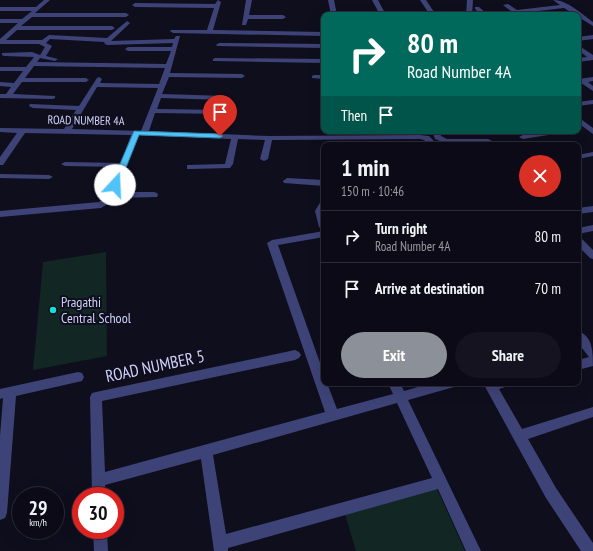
<!DOCTYPE html>
<html lang="en">
<head>
<meta charset="utf-8">
<style>
	:root { --surface:#0b0a16; --page:#14131f; --text:#f1f3f6; --muted:#9a9aa1; --line:#2b2b35; --accent:#8c9099 }
	body { margin:0; font-family:"PT Sans Narrow",sans-serif; background:var(--page); color:var(--text); height:100vh; display:flex; flex-direction:column; font-size:15px; white-space:nowrap }
	* { box-sizing:border-box; margin:0 }
	p { font-size:13px; color:var(--muted) }
	.icon { flex:none; width:22px; height:22px; fill:none; stroke:currentColor; stroke-width:2; stroke-linecap:round; stroke-linejoin:round }
	.map { position:relative; flex:1; overflow:hidden }
	.panel { position:absolute; left:321px; top:142px; width:260px; height:244px; display:flex; flex-direction:column; background:var(--surface); border-radius:8px; box-shadow:0 4px 16px #0002,0 0 0 1px var(--line) }
	.panel>* { flex:none }
	.hud { position:absolute; left:321px; top:12px; width:260px; height:122px; border-radius:8px; box-shadow:0 4px 16px #0002,0 0 0 1px var(--line); background:#00695c; color:#fff; overflow:hidden }
	.speed { position:absolute; left:12px; top:487px; display:flex; gap:8px; font-size:20px; font-weight:700; text-align:center }
	.speed>* { display:grid; place-content:center; width:52px; height:52px; border-radius:50%; background:var(--surface); box-shadow:0 4px 16px #0002,0 0 0 1px var(--line); line-height:1 }
	.speed small { font-size:10px; font-weight:400 }
	.speed .limit { border:6px solid #d22; background:#fff; color:#111 }
	.pin { position:absolute; display:grid; place-items:center; width:34px; height:34px; color:#fff; margin:-41px -17px; border-radius:50% 50% 50% 0; rotate:-45deg; box-shadow:0 0 4px #0007 }
	.pin .icon { rotate:45deg }
	.me { position:absolute; width:44px; margin:-22px; rotate:20deg; stroke-linejoin:round; filter:drop-shadow(0 0 3px #0008) }
	.turn { display:flex; align-items:center; gap:14px; height:84px; padding:0 20px; font-size:18px }
	.turn .icon { width:52px; height:52px; stroke-width:2.5 }
	.turn b { display:block; font-size:28px; line-height:34px }
	.then { display:flex; align-items:center; height:38px; padding:0 20px; background:#0003; gap:8px; font-size:15px }
	.round { display:grid; place-items:center; flex:none; width:42px; height:42px; border-radius:21px; background:var(--page) }
	.summary { display:flex; align-items:center; justify-content:space-between; height:68px; padding:0 20px }
	h1 { font-size:24px; font-weight:800; line-height:30px }
	.button { display:flex; gap:8px; margin-top:auto; padding:8px 20px }
	.button a { flex:1; height:46px; border-radius:24px; background:var(--accent); color:#fff; font-size:16px; font-weight:800; line-height:46px; text-align:center }
	.button a+a { background:var(--page); color:var(--text) }
	ul { padding:0; list-style:none }
	li { display:flex; align-items:center; gap:12px; height:52px; padding:0 20px; border-top:1px solid var(--line) }
	li div { flex:1 }
	li b { display:block; font-size:15px }
	li em { font-style:normal }
	.map>svg:first-child { display:block }
</style>
</head>
<body>
<div class="map">
<svg width="593" height="551" viewBox="0 0 593 551">
	<rect width="100%" height="100%" fill="#0f0e1d"/>
	<!-- green -->
	<g fill="#122623">
		<polygon points="106,252 107,356 33,370 43,262"/>
		<polygon points="437,489 465,551 356,551 345,514"/>
	</g>
	<g fill="none" stroke-linecap="round" stroke-linejoin="round">
		<!-- minor -->
		<g fill="#3e4377" fill-rule="evenodd">
			<path d="M44 0H50L35 13H126L129 15 126 17H32L21 26H112L115 28 112 30H17L6 40H42L49 35 107 38 127 21 130 23 129 24 111 41 174 39 176 36H180L170 73 242 74 245 76 242 78 169 77 162 94 226 96 229 98 226 100 161 98 157 109 225 110 229 112 225 114 155 113 149 131 269 136 420 135 429 136 438 145H429L424 140 420 139 272 140 268 159 264 161 260 159 265 140 238 139 233 164 230 168 190 169H187V165L225 164 231 139 139 135 117 192H154L157 193 158 195 157 197 114 198 110 203 101 208 0 217V211L99 202 108 194 119 167 65 166 61 164 65 162 121 163 131 135 25 133 3 165H0V157L17 133 0 132V128L64 129 76 110 33 108 29 106 30 104 79 106 97 78 99 77 102 79 100 83 159 84 165 68 34 66 25 78H86L89 80 86 82H22L13 94 55 96V98L53 99 0 98V94H6L11 87 0 86V82L14 83 23 71H0V67H26L34 57 4 56 2 55V53L32 52 40 55 45 47 39 44H0V39L18 23H0V19H22L32 11H0V7H36ZM50 39 104 42 105 44 107 45 173 43 172 47H128L125 49 128 51H171L166 64 37 62 40 58 55 61 58 59 46 56 52 46 46 43ZM97 87 158 88 141 131 72 129Z"/>
			<polygon points="218,0 221,2 213,30 324,32 324,36 173,33 170,31 171,30 207,30 214,8 135,7 132,5 135,3 215,4"/>
			<polygon points="246,0 252,0 249,15 283,15 286,17 283,19 248,19 246,25 242,25"/>
			<polygon points="328,0 334,0 337,15 331,15"/>
			<polygon points="372,0 378,0 386,15 380,15"/>
			<polygon points="420,0 426,0 436,15 430,15"/>
			<polygon points="467,0 473,0 472,15 466,15"/>
			<path d="M553 0C567 0 582 14 593 22V26L564 8 521 13 523 15H516L503 5 508 4 517 10 560 5Z"/>
			<polygon points="475,7 479,7 488,15 482,15 475,9"/>
			<polygon points="593,35 593,39 578,41 578,37"/>
			<polygon points="219,43 324,44 324,48 217,46 216,45"/>
			<polygon points="578,45 593,55 593,60 578,62 578,58 587,57 578,50"/>
			<polygon points="215,58 324,59 324,63 213,61 213,59"/>
			<polygon points="314,75 324,75 324,79 312,78 312,76"/>
			<polygon points="593,77 593,81 588,82 593,86 593,91 581,83 578,83 578,79"/>
			<polygon points="593,100 593,104 578,106 578,102"/>
			<polygon points="578,117 593,128 593,134 578,123"/>
			<polygon points="432,131 440,131 441,136 447,139 488,139 492,141 488,143 445,143 435,139"/>
			<polygon points="547,131 565,131 561,133 523,139 519,137 523,135"/>
			<polygon points="593,152 593,156 578,159 578,155"/>
			<polygon points="0,174 49,175 53,177 49,179 0,178"/>
			<polygon points="287,178 324,180 324,186 284,183 283,181"/>
			<polygon points="324,200 324,230 319,227 315,211 321,201"/>
			<polygon points="593,206 593,212 578,214 578,208"/>
			<polygon points="593,225 593,231 578,234 578,228"/>
			<path d="M324 231V237L278 245 324 374V383H327L337 409 393 394 388 383H400L404 391 432 383H456L454 387 408 400 481 551H466L438 489 228 548V551H214L201 459 105 485 106 496H92L90 397 92 393 96 392 295 350 299 352 301 355 299 358 295 360 102 401 105 472 325 412 267 243 272 240ZM397 403 432 478 226 534 213 455Z"/>
			<polygon points="578,237 581,238 593,250 593,259 590,258 578,246"/>
			<path d="M578 331C593 336 593 353 593 366L578 370V360L589 357 578 343Z"/>
			<polygon points="78,372 82,373 84,377 82,381 16,396 7,513 5,518 0,520 0,436 3,398 0,399 0,389"/>
			<polygon points="483,383 507,383 505,387 499,389 522,429 593,407 593,417 528,439 556,488 593,543 593,551 581,551 546,498"/>
			<polygon points="93,530 107,530 108,551 94,551"/>
		</g>
	</g>
	<!-- route -->
	<polygon fill="#4fc3f7" stroke="#337fa1" points="134,131 220,134 223,136 220,138 139,135 119,185 112,187 111,185"/>
	<!-- markers -->
	<circle fill="#19dcd7" stroke="#0f0e1d" stroke-width="1.5" cx="53" cy="310" r="4"/>
	<g text-anchor="middle" dominant-baseline="central" stroke-width="4" stroke-linejoin="round" paint-order="stroke">
		<!-- far-street labels -->
		<g font-size="12" fill="#cfd0fa" stroke="#0f0e1d">
			<text transform="translate(86 120) rotate(1)">ROAD NUMBER 4A</text>
		</g>
		<!-- poi labels -->
		<g font-size="14" fill="#cfd0fa" stroke="#0f0e1d" text-anchor="start">
			<text x="61" y="302">Pragathi<tspan x="61" dy="16">Central School</tspan></text>
		</g>
		<!-- near-street labels -->
		<g font-size="17" fill="#cfd0fa" stroke="#0f0e1d">
			<text transform="translate(155 366) rotate(-12)">ROAD NUMBER 5</text>
		</g>
	</g>
</svg>
<div class="speed"><div>29<small>km/h</small></div><div class="limit">30</div></div>
<div class="pin" style="left:220px;top:136px;background:#d93025"><svg class="icon" aria-label="arrive" viewBox="0 0 24 24"><path d="M6 21V4h12l-3 4 3 4H6"/></svg></div>
<svg class="me" style="left:115px;top:185px" viewBox="-20 -20 40 40"><circle r="19" fill="#fff"/><path d="M0-13L10 11 0 6-10 11z" fill="#4fc3f7"/></svg>
<div class="hud">
<div class="turn"><svg class="icon" aria-label="right" viewBox="0 0 24 24"><path d="M7 20v-9h11M14 6l5 5-5 5"/></svg><div><b>80 m</b>Road Number 4A</div></div>
<div class="then">Then<svg class="icon" aria-label="arrive" viewBox="0 0 24 24"><path d="M6 21V4h12l-3 4 3 4H6"/></svg></div>
</div>
<section class="panel">
<div class="summary"><div><h1>1 min</h1><p>150 m · 10:46</p></div><a class="round" style="background:#d93025;color:#fff"><svg class="icon" aria-label="close" viewBox="0 0 24 24"><path d="M6 6l12 12M18 6L6 18"/></svg></a></div>
<ul>
<li><svg class="icon" aria-label="right" viewBox="0 0 24 24"><path d="M7 20v-9h11M14 6l5 5-5 5"/></svg><div><b>Turn right</b><p>Road Number 4A</p></div><em>80 m</em></li>
<li><svg class="icon" aria-label="arrive" viewBox="0 0 24 24"><path d="M6 21V4h12l-3 4 3 4H6"/></svg><div><b>Arrive at destination</b></div><em>70 m</em></li>
</ul>
<div class="button"><a>Exit</a><a>Share</a></div>
</section>
</div>
</body>
</html>
